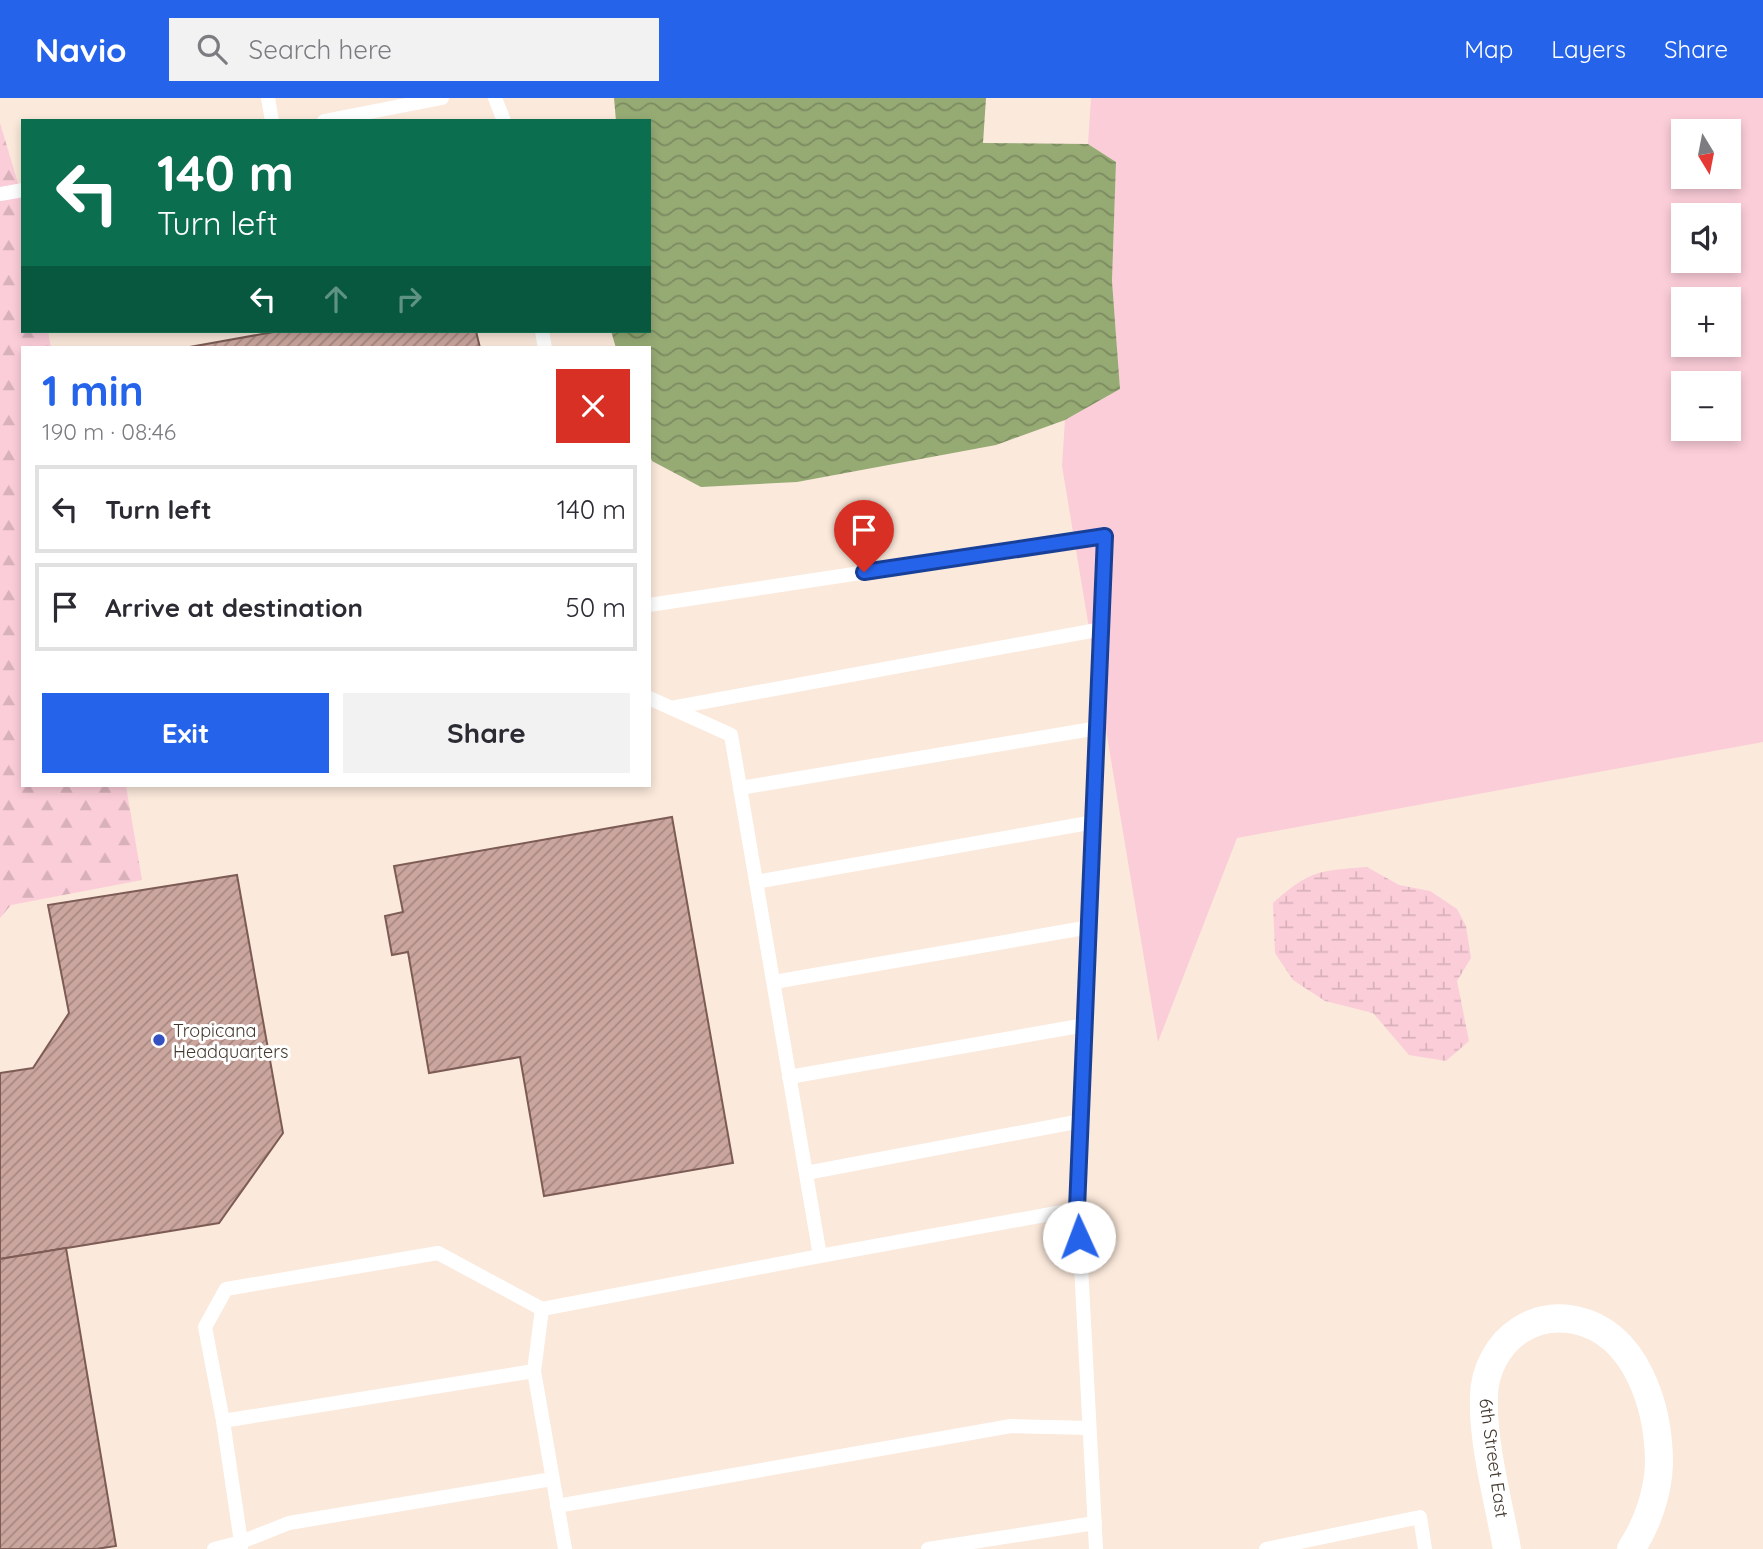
<!DOCTYPE html>
<html lang="en">
<head>
<meta charset="utf-8">
<style>
	:root { --surface:#fff; --page:#f2f2f3; --text:#2b2b33; --muted:#7c7c81; --line:#e1e1e2; --accent:#2563eb }
	body { margin:0; font-family:Quicksand,sans-serif; background:var(--page); color:var(--text); height:100vh; display:flex; flex-direction:column; font-size:26px; white-space:nowrap }
	* { box-sizing:border-box; margin:0 }
	p { font-size:23px; color:var(--muted) }
	.icon { flex:none; width:38px; height:38px; fill:none; stroke:currentColor; stroke-width:2; stroke-linecap:round; stroke-linejoin:round }
	.map { position:relative; flex:1; overflow:hidden }
	.panel { position:absolute; left:21px; top:248px; width:630px; height:441px; display:flex; flex-direction:column; background:var(--surface); border-radius:0px; box-shadow:0 4px 10px #0003 }
	.panel>* { flex:none }
	.banner { position:absolute; left:21px; top:21px; width:630px; height:214px; border-radius:0px; box-shadow:0 4px 10px #0003; background:#0b6e4f; color:#fff; overflow:hidden }
	.needle { width:46px; rotate:170deg }
	.controls { position:absolute; left:1671px; top:21px; display:grid; gap:14px }
	.controls a { display:grid; place-items:center; width:70px; height:70px; border-radius:0px; background:var(--surface); box-shadow:0 4px 10px #0003; font-size:35px }
	.pin { position:absolute; display:grid; place-items:center; width:60px; height:60px; color:#fff; margin:-72px -30px; border-radius:50% 50% 50% 0; rotate:-45deg; box-shadow:0 0 7px #0007 }
	.pin .icon { rotate:45deg }
	.me { position:absolute; width:77px; margin:-38px; rotate:358deg; stroke-linejoin:round; filter:drop-shadow(0 0 5px #0008) }
	.turn { display:flex; align-items:center; gap:24px; height:147px; padding:0 21px; font-size:32px }
	.turn .icon { width:91px; height:91px; stroke-width:2.5 }
	.turn b { display:block; font-size:49px; line-height:60px }
	.lanes { display:flex; align-items:center; height:66px; padding:0 21px; background:#0003; justify-content:center; gap:35px; direction:ltr }
	.lanes .off { opacity:.35 }
	.round { display:grid; place-items:center; flex:none; width:74px; height:74px; border-radius:0px; background:var(--page) }
	.summary { display:flex; align-items:center; justify-content:space-between; height:119px; padding:0 21px }
	h1 { font-size:42px; font-weight:800; line-height:52px; color:var(--accent) }
	.cta { display:flex; gap:14px; margin-top:auto; padding:14px 21px }
	.cta a { flex:1; height:80px; border-radius:0px; background:var(--accent); color:#fff; font-size:28px; font-weight:800; line-height:80px; text-align:center }
	.cta a+a { background:var(--page); color:var(--text) }
	ul { padding:0; list-style:none }
	li { display:flex; align-items:center; gap:21px; height:88px; margin:0 14px 10px; padding:0 7px; border:4px solid var(--line); border-radius:0px }
	li div { flex:1 }
	li b { display:block; font-size:26px }
	li em { font-style:normal }
	header { display:flex; align-items:center; gap:42px; box-sizing:border-box; height:98px; padding:0 35px; background:var(--accent); color:#fff }
	header strong { font-size:33px }
	nav { display:flex; gap:38px; margin-inline-start:auto; font-size:24px }
	.search { width:490px; height:63px; background:var(--page); display:flex; align-items:center; gap:18px; box-sizing:border-box; padding:0 24px; border-radius:0px; color:var(--muted); font-size:26px }
	.map>svg:first-child { display:block }
</style>
</head>
<body>
<header>
<strong>Navio</strong>
<div class="search"><svg class="icon" aria-label="search" viewBox="0 0 24 24"><circle cx="10" cy="10" r="6"/><path d="M15 15l6 6"/></svg>Search here</div>
<nav><a>Map</a><a>Layers</a><a>Share</a></nav>
</header>
<div class="map">
<svg width="1763" height="1451" viewBox="0 0 1763 1451">
	<defs>
		<pattern id="forest-firs" width="22" height="20" patternUnits="userSpaceOnUse" patternTransform="scale(1.75)"><rect width="22" height="20" fill="#fbcdd9"/><path d="M5 1l3.5 6h-7zM16 11l3.5 6h-7z" fill="#d8b1bb"/></pattern>
		<pattern id="wetland-marsh" width="20" height="14" patternUnits="userSpaceOnUse" patternTransform="scale(1.75)"><rect width="20" height="14" fill="#fbcdd9"/><path d="M1 5h8M5 5V1M11 12h8M15 12V8" fill="none" stroke="#d8b1bb"/></pattern>
		<pattern id="water-waves" width="16" height="10" patternUnits="userSpaceOnUse" patternTransform="scale(1.75)"><rect width="16" height="10" fill="#96aa74"/><path d="M0 5q4-4 8 0t8 0" fill="none" stroke="#7c8b60"/></pattern>
		<pattern id="building-hatch" width="6" height="6" patternUnits="userSpaceOnUse" patternTransform="scale(1.75)"><rect width="6" height="6" fill="#cba69e"/><path d="M-1 1l2-2M0 6l6-6M5 7l2-2" fill="none" stroke="#a68881"/></pattern>
	</defs>
	<rect width="100%" height="100%" fill="#fbe9db"/>
	<!-- forest -->
	<polygon fill="url(#forest-firs)" points="0,25 23,102 23,233 48,233 51,250 23,250 23,688 126,688 142,782 11,807 0,820"/>
	<!-- wetland -->
	<path fill="url(#wetland-marsh)" d="M1367 769 1399 787 1430 793 1457 811 1466 828 1471 860 1457 883 1469 943 1446 963 1409 957 1373 915 1325 903 1293 882 1275 855 1273 805C1311 772 1317 773 1367 769Z"/>
	<!-- green -->
	<path fill="#fbcdd9" fill-rule="evenodd" d="M1091 0H1763V644L1237 740 1158 944 1062 368 1065 322 1120 291 1112 183 1116 64 1088 46ZM1684 33H1729V79H1684ZM1684 117H1729V163H1684ZM1684 201H1729V247H1684ZM1684 285H1729V331H1684Z"/>
	<!-- water -->
	<polygon fill="url(#water-waves)" points="614,0 986,0 983,45 1088,46 1116,64 1112,183 1120,291 1065,322 996,347 797,384 701,389 652,363 649,355 649,250 616,250 611,233 649,233 649,23 616,23"/>
	<!-- building -->
	<g fill="url(#building-hatch)" stroke="#7d5c55" stroke-width="2">
		<polygon points="279,233 476,233 480,250 184,250"/>
		<polygon points="672,719 733,1065 544,1098 520,959 429,975 408,854 392,857 385,818 403,814 394,768"/>
		<polygon points="237,777 283,1035 219,1125 0,1161 0,975 33,970 69,915 48,807"/>
		<polygon points="66,1150 116,1448 96,1451 0,1451 0,1161"/>
	</g>
	<g fill="none" stroke-linecap="round" stroke-linejoin="round">
		<!-- service -->
		<g stroke="#fff" stroke-width="14">
			<polyline points="268,0 272,23"/>
			<polyline points="495,0 504,23"/>
			<polyline points="324,23 442,0"/>
			<polyline points="0,96 23,92"/>
			<polyline points="542,233 545,250"/>
			<polyline points="649,507 1105,438 1078,1111 820,1158"/>
			<polyline points="671,610 1102,531"/>
			<polyline points="740,690 1098,630"/>
			<polyline points="756,784 1094,724"/>
			<polyline points="774,884 1090,829"/>
			<polyline points="789,979 1085,927"/>
			<polyline points="806,1075 1081,1023"/>
			<polyline points="1078,1111 1096,1451"/>
			<polyline points="542,1211 534,1273 565,1451"/>
			<polyline points="223,1323 205,1229 226,1191 438,1155 542,1211 820,1158 731,637 649,600"/>
			<polyline points="557,1408 1011,1328 1089,1330"/>
			<polyline points="241,1450 241,1444 289,1425 552,1381"/>
			<polyline points="214,1451 241,1444 223,1323 534,1273"/>
			<polyline points="928,1451 1095,1425"/>
			<polyline points="1266,1451 1420,1419 1425,1451"/>
		</g>
		<!-- minor -->
		<path stroke="#fff" stroke-width="28" d="M1507 1451C1499 1406 1482 1344 1484 1299 1484 1273 1498 1246 1520 1232 1537 1221 1555 1218 1575 1222 1637 1235 1659 1310 1659 1366 1658 1395 1647 1427 1631 1451"/>
	</g>
	<g fill="none" stroke-linecap="round" stroke-linejoin="round">
		<defs>
			<polyline id="route" points="864,474 1105,438 1077,1111 1079,1139"/>
		</defs>
		<!-- route casing -->
		<use href="#route" stroke="#184099" stroke-width="18"/>
		<!-- route -->
		<use href="#route" stroke="#2563eb" stroke-width="12"/>
	</g>
	<!-- markers -->
	<circle fill="#3451c2" stroke="#fff" stroke-width="2.5" cx="159" cy="942" r="7"/>
	<g text-anchor="middle" dominant-baseline="central" stroke-width="6" stroke-linejoin="round" paint-order="stroke">
		<!-- poi labels -->
		<g font-size="18" fill="#44392f" stroke="#fff" text-anchor="start">
			<text x="173" y="932">Tropicana<tspan x="173" dy="21">Headquarters</tspan></text>
		</g>
		<!-- street labels -->
		<g font-size="18" fill="#44392f" stroke="#fff">
			<text transform="translate(1494 1360) rotate(82)">6th Street East</text>
		</g>
	</g>
</svg>
<div class="controls">
<a><svg class="needle" viewBox="-14 -14 28 28"><path d="M0-13l5 13h-10z" fill="#e53935"/><path d="M0 13l5-13h-10z" fill="#7c7c81"/></svg></a>
<a><svg class="icon" aria-label="sound" viewBox="0 0 24 24"><path d="M4 9h4l5-4v14l-5-4H4zM17 9q2 3 0 6"/></svg></a>
<a>+</a>
<a>−</a>
</div>
<div class="pin" style="left:864px;top:474px;background:#d93025"><svg class="icon" aria-label="arrive" viewBox="0 0 24 24"><path d="M6 21V4h12l-3 4 3 4H6"/></svg></div>
<svg class="me" style="left:1079px;top:1139px" viewBox="-20 -20 40 40"><circle r="19" fill="#fff"/><path d="M0-13L10 11 0 6-10 11z" fill="#2563eb"/></svg>
<div class="banner">
<div class="turn"><svg class="icon" aria-label="left" viewBox="0 0 24 24"><path d="M17 20v-9H6M10 6l-5 5 5 5"/></svg><div><b>140 m</b>Turn left</div></div>
<div class="lanes"><svg class="icon" aria-label="left" viewBox="0 0 24 24"><path d="M17 20v-9H6M10 6l-5 5 5 5"/></svg><svg class="icon off" aria-label="ahead" viewBox="0 0 24 24"><path d="M12 20V5M6 11l6-6 6 6"/></svg><svg class="icon off" aria-label="right" viewBox="0 0 24 24"><path d="M7 20v-9h11M14 6l5 5-5 5"/></svg></div>
</div>
<section class="panel">
<div class="summary"><div><h1>1 min</h1><p>190 m · 08:46</p></div><a class="round" style="background:#d93025;color:#fff"><svg class="icon" aria-label="close" viewBox="0 0 24 24"><path d="M6 6l12 12M18 6L6 18"/></svg></a></div>
<ul>
<li><svg class="icon" aria-label="left" viewBox="0 0 24 24"><path d="M17 20v-9H6M10 6l-5 5 5 5"/></svg><div><b>Turn left</b></div><em>140 m</em></li>
<li><svg class="icon" aria-label="arrive" viewBox="0 0 24 24"><path d="M6 21V4h12l-3 4 3 4H6"/></svg><div><b>Arrive at destination</b></div><em>50 m</em></li>
</ul>
<div class="cta"><a>Exit</a><a>Share</a></div>
</section>
</div>
</body>
</html>
